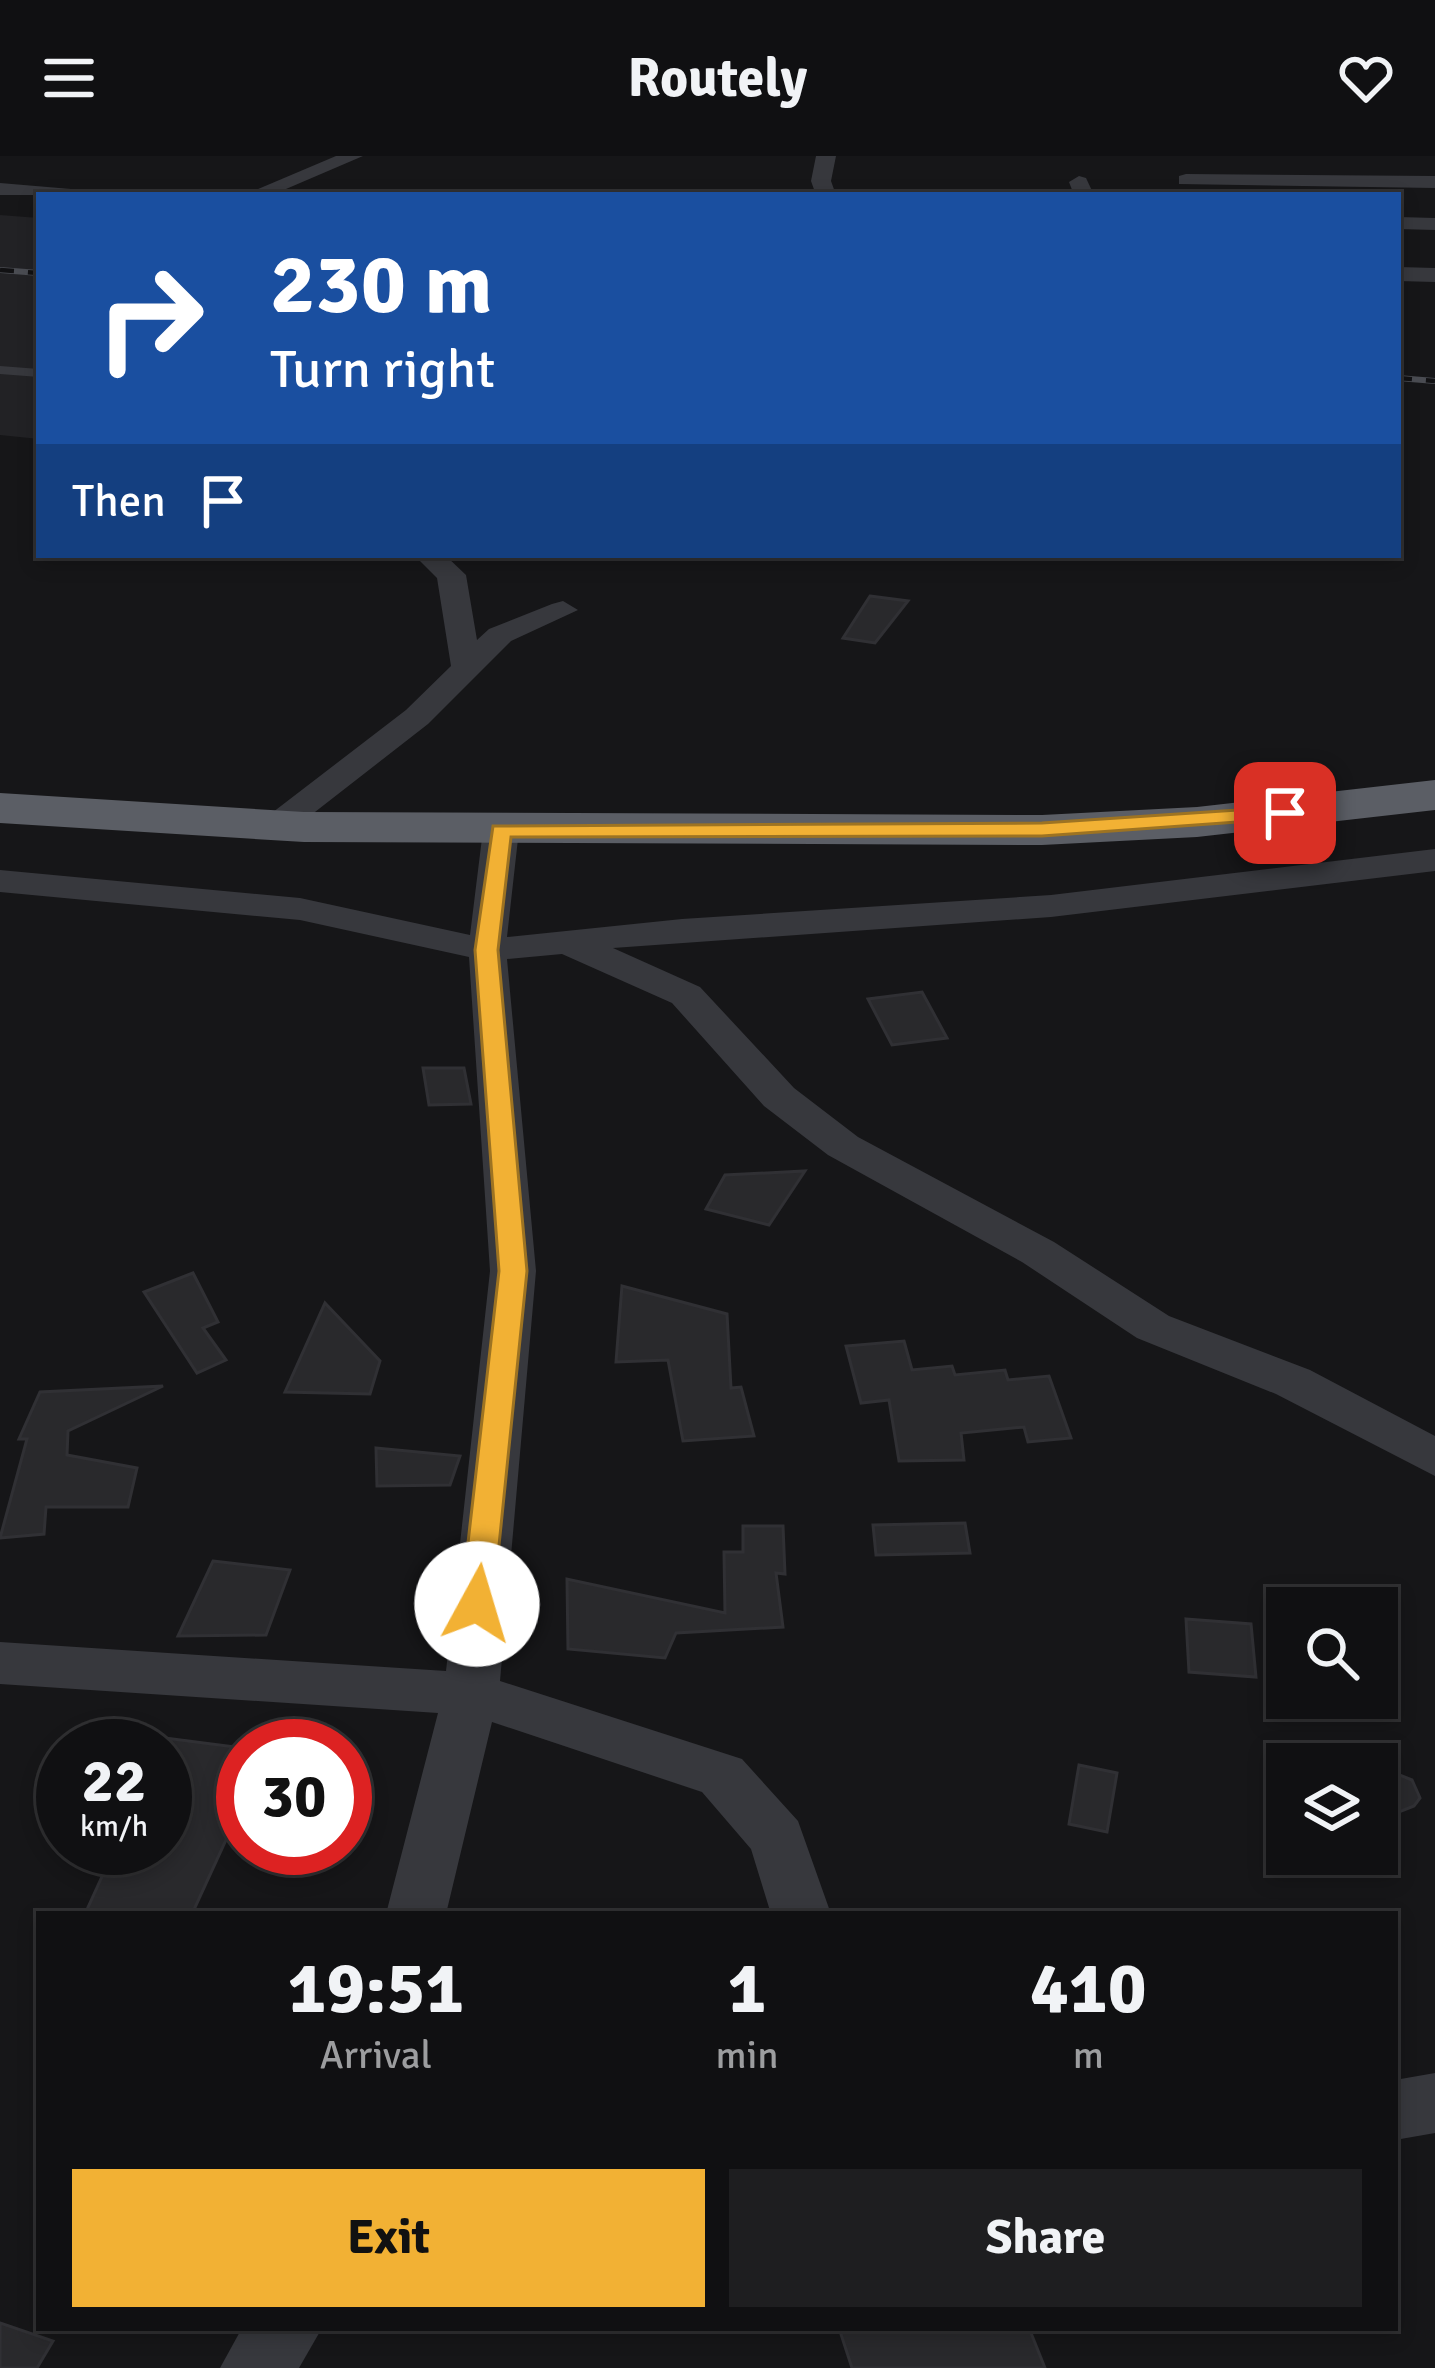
<!DOCTYPE html>
<html lang="en">
<head>
<meta charset="utf-8">
<style>
	:root { --surface:#101012; --page:#1e1e20; --text:#f1f3f6; --muted:#9c9d9f; --line:#303032; --accent:#f2b134 }
	body { margin:0; font-family:Signika,sans-serif; background:var(--page); color:var(--text); height:100vh; display:flex; flex-direction:column; font-size:45px; white-space:nowrap }
	* { box-sizing:border-box; margin:0 }
	p { font-size:39px; color:var(--muted) }
	.icon { flex:none; width:66px; height:66px; fill:none; stroke:currentColor; stroke-width:2; stroke-linecap:round; stroke-linejoin:round }
	.map { position:relative; flex:1; overflow:hidden }
	.drawer { position:absolute; left:36px; top:1755px; width:1362px; height:420px; display:flex; flex-direction:column; background:var(--surface); border-radius:0px; box-shadow:0 6px 18px #0003,0 0 0 3px var(--line) }
	.drawer>* { flex:none }
	.hud { position:absolute; left:36px; top:36px; width:1365px; height:366px; border-radius:0px; box-shadow:0 6px 18px #0003,0 0 0 3px var(--line); background:#1a4fa0; color:#fff; overflow:hidden }
	.tools { position:absolute; left:1266px; top:1431px; display:grid; gap:24px }
	.tools a { display:grid; place-items:center; width:132px; height:132px; border-radius:0px; background:var(--surface); box-shadow:0 6px 18px #0003,0 0 0 3px var(--line); font-size:60px }
	.speed { position:absolute; left:36px; top:1563px; display:flex; gap:24px; font-size:60px; font-weight:700; text-align:center }
	.speed>* { display:grid; place-content:center; width:156px; height:156px; border-radius:50%; background:var(--surface); box-shadow:0 6px 18px #0003,0 0 0 3px var(--line); line-height:1 }
	.speed small { font-size:30px; font-weight:400 }
	.speed .limit { border:18px solid #d22; background:#fff; color:#111 }
	.pin { position:absolute; display:grid; place-items:center; width:102px; height:102px; color:#fff; margin:-51px; border-radius:24px; box-shadow:0 6px 18px #0006 }
	.me { position:absolute; width:132px; margin:-66px; rotate:6deg; stroke-linejoin:round; filter:drop-shadow(0 0 9px #0008) }
	.turn { display:flex; align-items:center; gap:42px; height:252px; padding:0 36px; font-size:54px }
	.turn .icon { width:156px; height:156px; stroke-width:2.5 }
	.turn b { display:block; font-size:84px; line-height:102px }
	.then { display:flex; align-items:center; height:114px; padding:0 36px; background:#0003; gap:24px; font-size:45px }
	.eta { display:flex; justify-content:space-evenly; align-items:center; height:204px; text-align:center }
	.eta b { font-size:72px; font-weight:800; line-height:84px }
	.action { display:flex; gap:24px; margin-top:auto; padding:24px 36px }
	.action a { flex:1; height:138px; border-radius:0px; background:var(--accent); color:#111; font-size:48px; font-weight:800; line-height:138px; text-align:center }
	.action a+a { background:var(--page); color:var(--text) }
	header { display:flex; justify-content:space-between; align-items:center; height:156px; padding:0 36px; background:var(--surface); font-size:54px; font-weight:800 }
	.map>svg:first-child { display:block }
</style>
</head>
<body>
<header><svg class="icon" aria-label="menu" viewBox="0 0 24 24"><path d="M4 6h16M4 12h16M4 18h16"/></svg>Routely<svg class="icon" aria-label="heart" viewBox="0 0 24 24"><path d="M12 20l-8-8c-3-5 5-10 8-4 3-6 11-1 8 4z"/></svg></header>
<div class="map">
<svg width="1435" height="2212" viewBox="0 0 1435 2212">
	<rect width="100%" height="100%" fill="#161618"/>
	<!-- built -->
	<polygon fill="#222225" points="0,59 39,62 39,283 0,279"/>
	<!-- building -->
	<g fill="#29292c" stroke="#303034" stroke-width="3">
		<polygon points="870,440 908,445 875,487 843,482"/>
		<polygon points="922,836 947,882 892,889 868,843"/>
		<polygon points="423,912 464,912 471,948 429,949"/>
		<polygon points="805,1015 769,1069 706,1053 725,1019"/>
		<polygon points="193,1117 218,1166 203,1172 226,1204 197,1217 144,1136"/>
		<polygon points="622,1130 727,1158 731,1232 741,1231 754,1280 683,1285 668,1204 616,1206"/>
		<polygon points="325,1147 380,1205 370,1238 285,1236"/>
		<polygon points="904,1185 912,1214 952,1210 955,1219 1005,1214 1008,1224 1049,1220 1071,1282 1028,1286 1024,1271 961,1277 964,1304 899,1305 889,1244 861,1247 846,1190"/>
		<polygon points="163,1230 68,1275 67,1299 137,1312 128,1351 46,1351 44,1378 0,1382 27,1283 19,1283 40,1236"/>
		<polygon points="376,1292 460,1300 450,1329 377,1330"/>
		<polygon points="965,1367 970,1397 876,1399 873,1369"/>
		<polygon points="743,1370 783,1370 785,1418 776,1417 783,1471 676,1477 665,1502 568,1493 567,1423 725,1457 724,1396 743,1396"/>
		<polygon points="213,1405 290,1414 266,1479 178,1480"/>
		<polygon points="1186,1463 1251,1468 1256,1521 1189,1516"/>
		<polygon points="165,1582 243,1592 243,1647 192,1758 85,1758 115,1692 165,1692"/>
		<polygon points="1079,1609 1117,1617 1107,1676 1069,1668"/>
		<polygon points="1377,1610 1412,1624 1420,1642 1414,1650 1399,1656 1377,1650"/>
		<polygon points="0,2167 53,2185 37,2212 0,2212"/>
		<polygon points="839,2172 1029,2172 1045,2212 852,2212"/>
	</g>
	<g fill="none" stroke-linecap="round" stroke-linejoin="round">
		<!-- service -->
		<polygon fill="#37383d" fill-rule="evenodd" points="0,210 39,213 39,221 0,218"/>
		<!-- minor -->
		<g fill="#37383d" fill-rule="evenodd">
			<polygon points="336,0 363,0 272,39 244,39"/>
			<polygon points="816,0 836,0 831,25 836,39 816,39 811,25"/>
			<polygon points="1186,18 1435,20 1435,32 1179,28 1179,20"/>
			<polygon points="1079,20 1086,22 1094,39 1074,39 1069,26"/>
			<polygon points="0,27 71,33 81,39 0,39"/>
			<polygon points="1398,61 1435,62 1435,74 1398,73"/>
			<polygon points="1398,111 1435,112 1435,126 1398,125"/>
			<polygon points="414,399 445,399 466,419 477,484 489,473 552,448 563,445 578,454 511,485 428,568 288,677 264,677 259,670 264,663 406,554 451,510 437,422"/>
			<polygon points="501,663 519,674 507,781 682,763 1051,739 1435,693 1435,715 1051,761 613,792 700,831 794,932 858,981 1054,1086 1169,1160 1310,1214 1435,1280 1435,1320 1276,1238 1137,1182 1022,1106 828,999 764,950 672,847 562,798 507,803 536,1115 500,1525 742,1603 798,1665 831,1758 771,1758 751,1693 702,1636 492,1566 446,1758 386,1758 438,1557 0,1528 0,1486 446,1515 490,1115 469,801 300,764 0,736 0,714 300,742 470,779 483,674"/>
			<polygon points="1435,1917 1435,1977 1395,1984 1395,1924"/>
			<polygon points="242,2172 322,2172 299,2212 220,2212"/>
		</g>
		<!-- trunk -->
		<polygon fill="#5b5e65" fill-rule="evenodd" points="1435,624 1435,654 1197,681 1042,689 304,686 0,667 0,637 304,656 1042,659 1197,651"/>
		<defs>
			<g id="rail">
				<polyline points="0,114 39,117"/>
				<polyline points="1398,222 1435,225"/>
			</g>
		</defs>
		<!-- rail casing -->
		<use href="#rail" stroke="#4a4c52" stroke-width="6"/>
		<!-- rail -->
		<use href="#rail" stroke="#111113" stroke-width="4.5" stroke-dasharray="14" stroke-linecap="butt"/>
	</g>
	<!-- route -->
	<polygon fill="#f2b134" stroke="#9d7322" stroke-width="3" points="1285,651 1296,657 1293,662 1042,680 511,681 498,794 527,1115 493,1448 477,1460 466,1456 461,1448 499,1115 475,794 493,670 1042,667"/>
</svg>
<div class="tools">
<a><svg class="icon" aria-label="search" viewBox="0 0 24 24"><circle cx="10" cy="10" r="6"/><path d="M15 15l6 6"/></svg></a>
<a><svg class="icon" aria-label="layers" viewBox="0 0 24 24"><path d="M12 4l9 5-9 5-9-5zM3 14l9 5 9-5"/></svg></a>
</div>
<div class="speed"><div>22<small>km/h</small></div><div class="limit">30</div></div>
<div class="pin" style="left:1285px;top:657px;background:#d93025"><svg class="icon" aria-label="arrive" viewBox="0 0 24 24"><path d="M6 21V4h12l-3 4 3 4H6"/></svg></div>
<svg class="me" style="left:477px;top:1448px" viewBox="-20 -20 40 40"><circle r="19" fill="#fff"/><path d="M0-13L10 11 0 6-10 11z" fill="#f2b134"/></svg>
<div class="hud">
<div class="turn"><svg class="icon" aria-label="right" viewBox="0 0 24 24"><path d="M7 20v-9h11M14 6l5 5-5 5"/></svg><div><b>230 m</b>Turn right</div></div>
<div class="then">Then<svg class="icon" aria-label="arrive" viewBox="0 0 24 24"><path d="M6 21V4h12l-3 4 3 4H6"/></svg></div>
</div>
<section class="drawer">
<div class="eta">
<div><b>19:51</b><p>Arrival</p></div>
<div><b>1</b><p>min</p></div>
<div><b>410</b><p>m</p></div>
</div>
<div class="action"><a>Exit</a><a>Share</a></div>
</section>
</div>
</body>
</html>
